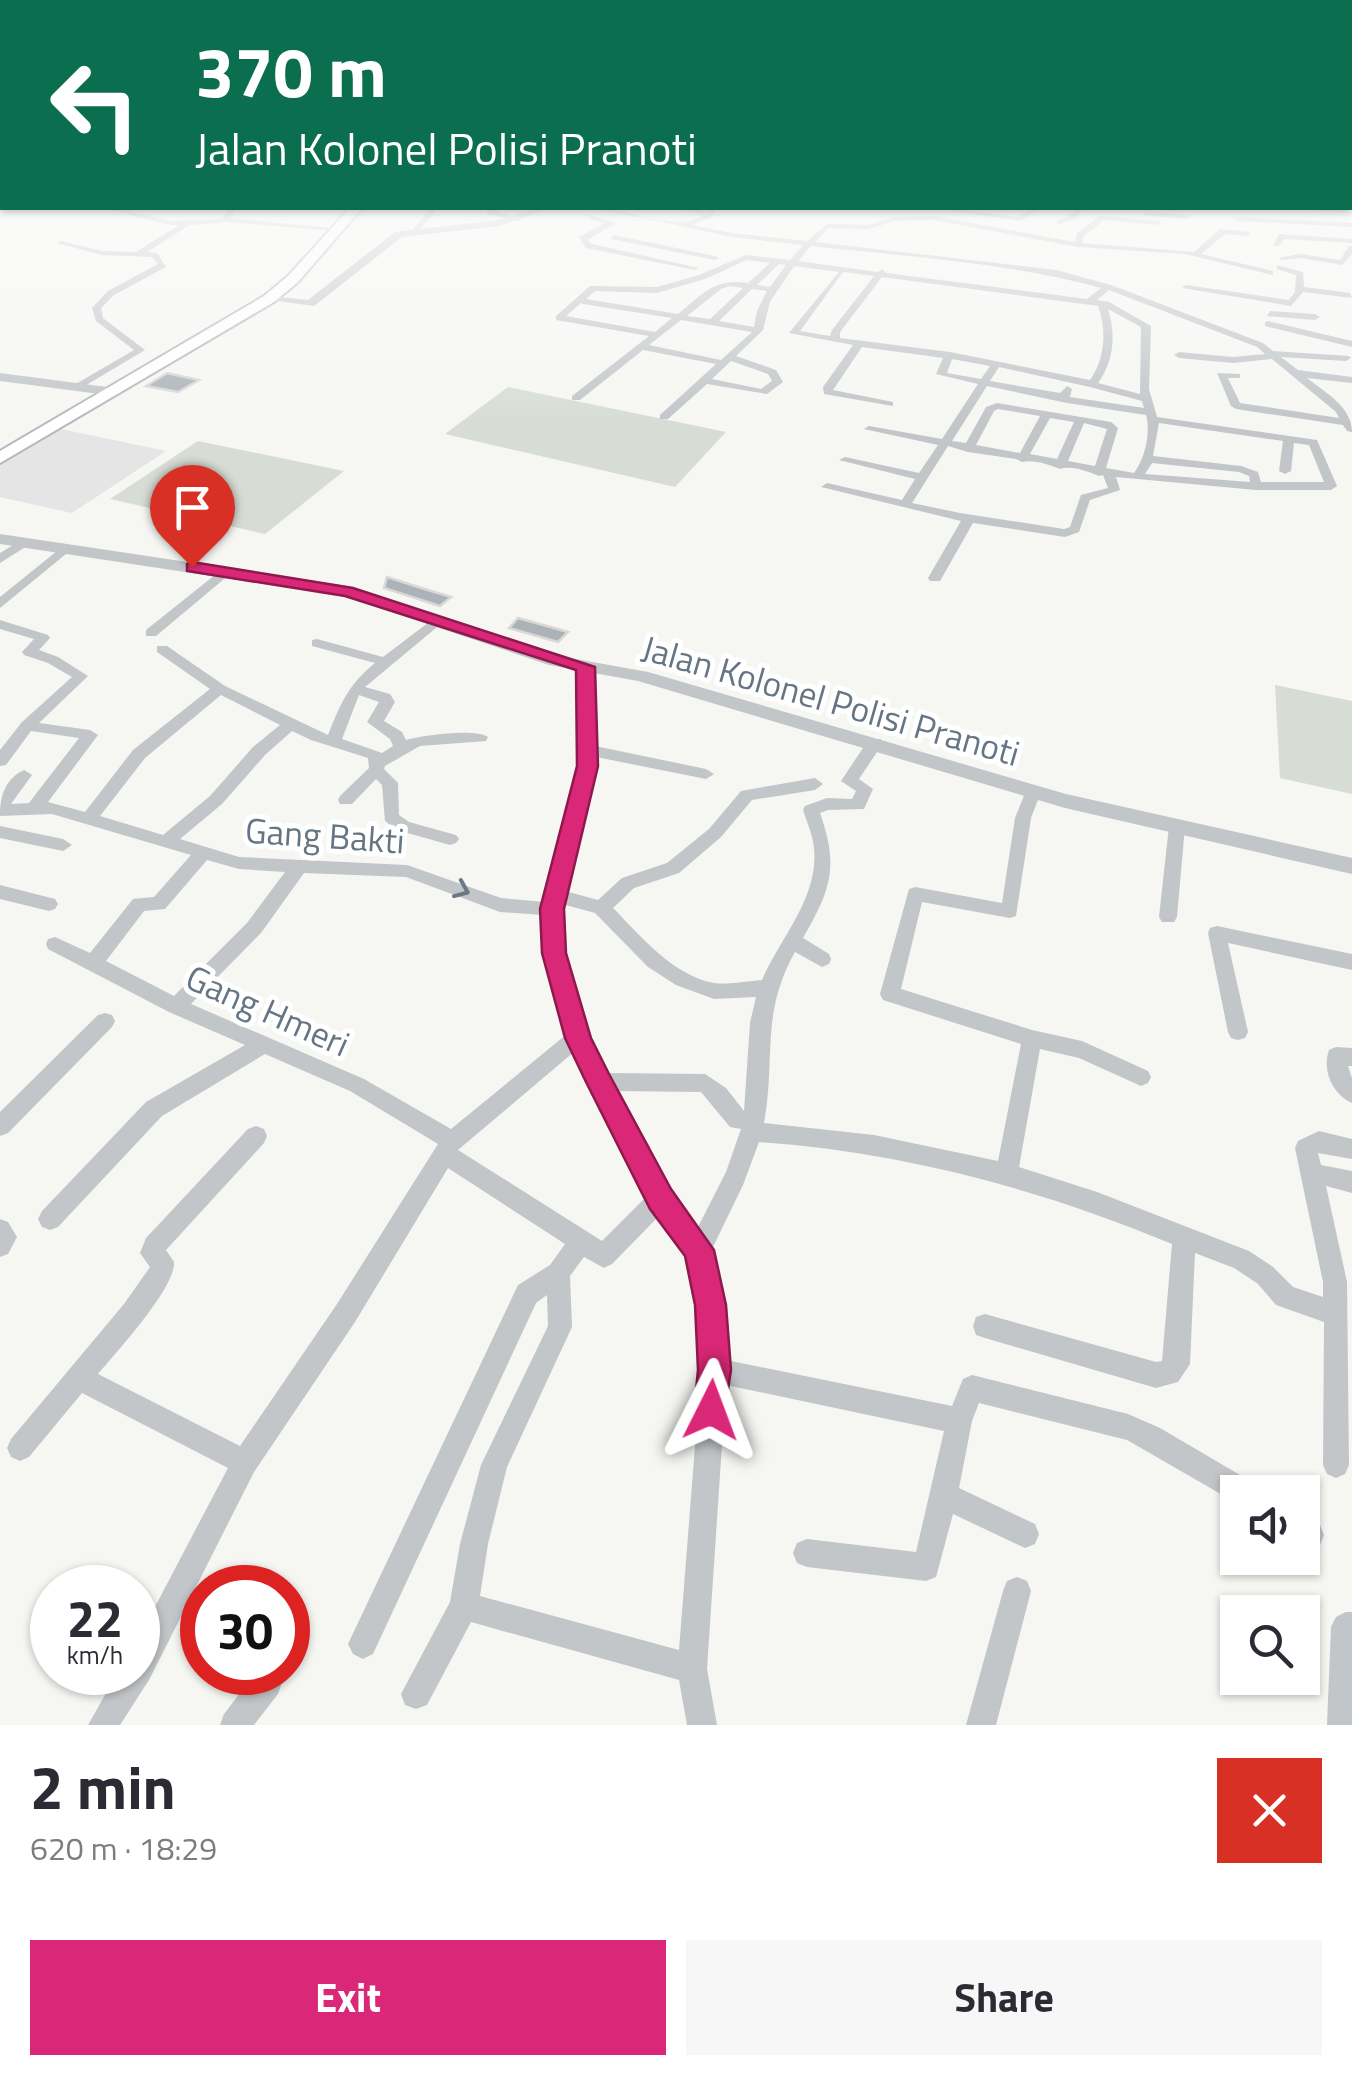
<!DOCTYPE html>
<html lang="en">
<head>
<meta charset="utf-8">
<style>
	:root { --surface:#fff; --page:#f7f7f7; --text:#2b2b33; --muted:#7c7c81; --accent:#db2777 }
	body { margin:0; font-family:"Titillium Web",sans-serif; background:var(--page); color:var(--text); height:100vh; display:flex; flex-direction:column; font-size:38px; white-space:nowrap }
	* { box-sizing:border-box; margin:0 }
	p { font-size:32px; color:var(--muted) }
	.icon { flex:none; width:55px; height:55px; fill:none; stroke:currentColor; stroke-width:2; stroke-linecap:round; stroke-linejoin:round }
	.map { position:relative; height:1725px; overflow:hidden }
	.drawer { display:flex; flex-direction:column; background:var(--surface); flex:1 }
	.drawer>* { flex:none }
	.top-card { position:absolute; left:0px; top:0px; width:1352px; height:210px; box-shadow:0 2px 8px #0004; background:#0b6e4f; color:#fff; overflow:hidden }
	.controls { position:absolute; left:1220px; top:1475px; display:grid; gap:20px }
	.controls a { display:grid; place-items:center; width:100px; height:100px; border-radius:0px; background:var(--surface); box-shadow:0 2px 8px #0004; font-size:50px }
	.speed { position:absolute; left:30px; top:1565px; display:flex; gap:20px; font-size:50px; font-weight:700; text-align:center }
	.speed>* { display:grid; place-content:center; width:130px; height:130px; border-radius:50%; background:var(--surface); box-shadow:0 2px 8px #0004; line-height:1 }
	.speed small { font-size:25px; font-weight:400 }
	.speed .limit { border:15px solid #d22; background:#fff; color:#111 }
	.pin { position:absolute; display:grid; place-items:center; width:85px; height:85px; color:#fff; margin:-102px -42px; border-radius:50% 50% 50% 0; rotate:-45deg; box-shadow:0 0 10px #0007 }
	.pin .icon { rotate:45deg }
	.me { position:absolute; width:110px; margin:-55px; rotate:3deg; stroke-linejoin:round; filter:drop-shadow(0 0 8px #0008) }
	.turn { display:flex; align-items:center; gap:35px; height:210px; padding:0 30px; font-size:45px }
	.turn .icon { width:130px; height:130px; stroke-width:2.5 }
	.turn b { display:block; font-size:70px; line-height:85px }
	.round { display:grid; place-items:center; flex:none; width:105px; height:105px; border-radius:0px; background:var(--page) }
	.overview { display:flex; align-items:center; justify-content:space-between; height:170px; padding:0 30px }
	h1 { font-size:60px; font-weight:700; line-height:75px }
	.cta { display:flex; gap:20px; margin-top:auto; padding:20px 30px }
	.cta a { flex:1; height:115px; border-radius:0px; background:var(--accent); color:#fff; font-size:40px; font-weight:700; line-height:115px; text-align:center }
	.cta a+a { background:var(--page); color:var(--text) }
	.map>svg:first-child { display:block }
</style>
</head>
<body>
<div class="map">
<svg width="1352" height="1725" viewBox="0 0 1352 1725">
	<rect width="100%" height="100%" fill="#f6f6f3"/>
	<!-- built -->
	<polygon fill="#e4e5e4" points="61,429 166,451 72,513 0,497 0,465"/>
	<!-- green -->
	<g fill="#d7ddd4">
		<polygon points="508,387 726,432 675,487 445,434"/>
		<polygon points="198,441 344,471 265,534 110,499"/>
		<polygon points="1275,685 1352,701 1352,794 1280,778"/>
	</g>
	<!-- building -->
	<g fill="#abb2b8" stroke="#d8d8d6" stroke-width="2.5">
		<polygon points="167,373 199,380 178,392 146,386"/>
		<polygon points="387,577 418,587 451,597 440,606 384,588"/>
		<polygon points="518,618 568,632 558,642 509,628"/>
	</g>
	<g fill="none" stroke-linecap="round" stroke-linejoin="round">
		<defs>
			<polygon id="primary" points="350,208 362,208 298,282 274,302 0,463 0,451 264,296 288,276"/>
		</defs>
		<!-- primary casing -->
		<use href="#primary" stroke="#b5b9bd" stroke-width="4"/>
		<!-- minor -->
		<g fill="#c2c6c9" fill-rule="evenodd">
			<rect x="0" y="187" width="2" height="5"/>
			<polygon points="103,208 114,208 170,221 222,219 230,208 236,208 230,218 340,229 336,231 227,222 190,225 147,252 157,253 166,267 114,295 101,308 103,318 145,350 78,390 73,387 74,385 134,350 96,321 92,308 108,291 158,264 152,257 102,255 57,243 61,241 102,251 136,252 179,225 170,225"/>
			<polygon points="493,208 501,208 497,211 521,219 517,221 487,214 487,210"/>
			<path d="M596 208C631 208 684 239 711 208H718L712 217 692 225 732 233 807 241 827 224 868 225 894 217 933 216 1075 242 1077 233 1099 216 1159 221 1162 225 1104 220 1084 236 1082 243 1194 252 1220 229 1251 232 1248 236 1225 234 1201 254 1273 271V275L1185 254 1078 247 933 220 895 221 868 229 829 228 815 242 1056 270 1111 285 1263 343 1273 351 1349 356 1351 358 1346 361 1281 357 1298 370 1352 377V383L1307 378C1326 393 1352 407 1352 432L1347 431 1343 425 1236 409 1231 406 1217 373 1240 374V378H1228L1240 403 1339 418 1336 412 1272 359 1233 363 1179 358 1174 355 1179 352 1233 357 1265 354 1257 347 1109 290 1097 300 1109 302 1151 326 1149 389 1157 417 1317 440 1337 486 1331 490H1256L1116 477 1120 490 1090 500 1079 532 1065 537 973 523 940 581H930L928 578 961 521 821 487 827 483 902 500 915 479 839 460 845 457 919 473 938 445 864 429 869 426 942 439 978 384 936 374 943 358 862 347 833 390 893 402V406L824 394 823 387 853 345 789 333 839 272 794 266 770 302 763 330 736 356 776 370 783 382 767 394 707 384 668 419H660V415L716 364 643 350 580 400H572V396L649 336 556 320V316L590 286 657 287 699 275 746 255 790 260 803 245 732 237ZM811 246C908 257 1007 262 1101 288L1087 299 886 273 882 269 878 272 798 261ZM747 260 770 263 748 283C714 278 703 294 678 314L586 299 595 291 657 293 705 279ZM779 264 786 265 770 287 757 285ZM843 272 874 276 832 330 830 336 800 331ZM882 277 1098 306C1107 330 1105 359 1090 380L950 352 840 338V332ZM730 286 743 288 710 319 687 316 721 289ZM752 289 767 291 757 311 754 327 719 321ZM581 303 583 304 672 318 655 332 566 316ZM1108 309 1141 327 1140 394 1098 383C1114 361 1116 334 1108 309ZM681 320 752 332 721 360 649 345ZM952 359 990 366 981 379 947 373ZM731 361 768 374 772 381 761 389 712 379ZM999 367 1090 387 1142 401 1144 408 1070 397 1072 389 1067 386 1060 393 990 381ZM987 386 1067 403 1146 415C1151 432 1145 459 1134 473L1106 468 1118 428 1111 422 997 403 986 407 966 443 952 441ZM998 409 1040 416 1020 453 976 445 994 411ZM1050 418 1074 422 1057 459 1030 454ZM1084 423 1107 429 1095 466 1068 461ZM1159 423 1283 441 1279 471 1285 474 1291 471 1294 443 1309 445 1324 482H1261L1258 472 1241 466 1153 456ZM948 446 968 452 1016 459 1022 462C1034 459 1050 465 1060 469 1072 465 1089 472 1099 476L1103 475 1108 488 1081 495 1070 527 1064 529 960 513 912 503ZM1152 463 1239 472 1249 476 1250 482 1145 474Z"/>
			<polygon points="676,208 689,208 706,212 702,214"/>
			<polygon points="1031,208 1039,208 1021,221 951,211 955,209 1019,217"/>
			<polygon points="1077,208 1084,208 1076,219 1057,225 1057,221 1070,215"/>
			<polygon points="1286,208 1346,210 1342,212"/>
			<polygon points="430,209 437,211 416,233 410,233"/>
			<polygon points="1146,211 1186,215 1190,217 1186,219 1143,215"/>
			<polygon points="589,215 616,223 587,240 592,244 699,268 695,270 586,248 579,237 605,223 589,219"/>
			<polygon points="1234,217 1352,223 1352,227 1237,221"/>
			<polygon points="1279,234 1352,239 1352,243 1284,239 1279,246 1273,246"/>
			<polygon points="614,235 715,256 719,258 715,260 611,239"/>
			<polygon points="1349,246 1352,246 1352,254 1342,265 1301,258 1282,260 1278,258 1301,254 1340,260"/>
			<polygon points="1277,265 1303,272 1304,287 1350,293 1352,298 1303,292 1291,306 1182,288 1186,285 1289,300 1295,292 1296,275 1277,269"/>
			<polygon points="1270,311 1315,314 1320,317 1315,320 1267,316"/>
			<polygon points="1268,321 1352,341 1352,347 1265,326 1265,322"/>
			<polygon points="23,539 27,540 27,546 0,563 0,553"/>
			<polygon points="62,547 68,551 66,554 0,608 0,597"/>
			<polygon points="225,567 231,571 230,574 156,636 146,636 146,630"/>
			<path d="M437 616 444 620 442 623 365 687 390 694 395 702 384 721 402 732 406 740C423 735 475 728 488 737L486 741 420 746 385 766 384 769 398 783 399 815 409 822 456 835 459 839 456 843 450 845 397 830 385 821 382 785 376 779 352 804H340L338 800 340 796 369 768 368 758 311 740 292 731 265 755 222 804 180 839 239 857 407 865 501 898 545 902 580 767 579 667 586 663 593 667 595 746 706 769 714 774 706 779 596 757V767L565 891 598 900 622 878 667 863 709 829 741 791 815 778 823 784 815 790 752 800 721 837 679 873 634 888 613 908C641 936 672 975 714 983 728 985 747 981 762 980 780 938 819 898 814 848 813 835 807 823 803 810L805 806 827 798 852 799 856 791 841 781 869 739H881L883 743 859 779 873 789 864 809 828 810 820 813C839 867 831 889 803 938L829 954 831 959 829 964 822 967 795 952C760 1014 776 1058 764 1123L874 1135 998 1161 1021 1044 883 1000 880 994 909 889 915 887 1002 903 1015 818 1027 788H1039L1041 792 1031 818 1016 916 1010 918 922 902 901 989 1032 1030 1082 1041 1148 1071 1151 1077 1148 1083 1141 1086 1079 1058 1040 1049 1019 1167 1097 1192 1249 1251 1273 1267 1293 1287 1323 1297V1282L1295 1148 1298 1141 1319 1131 1352 1139V1159L1318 1153 1321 1165 1352 1171V1193L1326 1186 1347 1282 1349 1465 1345 1474 1336 1478 1327 1474 1323 1465 1324 1322 1276 1305 1257 1283 1234 1268 1195 1253 1190 1364 1178 1382 1156 1388 985 1338 976 1335 973 1326 976 1317 985 1314 1156 1362 1162 1361 1172 1244C1039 1189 903 1152 759 1142L743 1185 711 1251 722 1305 726 1360 952 1406 963 1379 972 1375 1128 1414 1160 1428 1252 1482 1255 1492H1238V1504L1127 1440 979 1403 972 1421 959 1488 1035 1524 1039 1534 1035 1544 1025 1548 953 1514 936 1577 926 1581 807 1567 797 1563 793 1553 797 1543 807 1539 916 1552 944 1431 726 1385 707 1669 717 1725H687L679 1680 471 1622 427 1705 416 1709 405 1705 401 1694 450 1602 460 1544 481 1465 548 1326 547 1295 536 1303 373 1654 363 1659 353 1654 348 1644 518 1285 550 1265 565 1244 448 1168 355 1322 254 1472 149 1680 120 1725H88L118 1672H138V1639L228 1468 82 1393 29 1457 20 1461 11 1457 7 1448 11 1439 124 1304 150 1267 140 1253 146 1238 248 1129 256 1126 264 1129 267 1136 264 1143 166 1250 174 1262C176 1287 116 1353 98 1374L240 1446 337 1304 438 1144 350 1091 265 1054 162 1116 58 1227 50 1230 42 1227 38 1219 42 1211 146 1102 245 1045 169 1012 48 949 46 944 48 939 55 937 90 953 133 899 154 897 191 855 52 814 0 816C0 796 5 779 24 770L32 775 11 804 29 803 79 738 31 731 6 765 0 766V750L22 722 72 677 48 663 24 655 22 652 34 639 0 629V620L48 635 50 638 39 650 58 657 88 676 39 723 90 730 98 735 48 802 85 812 133 750 210 689 157 652V646H167L225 686 328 735C341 703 348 685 375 663L312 646V640L317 639 383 657ZM221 695 280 725 253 747 210 796 163 835 100 816 145 758ZM359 695 379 702 367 722 390 739 393 746 382 753 342 739ZM207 860 239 869 285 872 247 923 174 996 106 961 144 911 165 909ZM304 873 406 877 500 912 543 915 545 953 567 1034 451 1129 364 1079 191 1004 261 933ZM562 904 595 913 648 967 676 985 714 999 756 997 750 1023 744 1111 726 1088 705 1074 607 1073C582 1026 555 958 562 904ZM575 1051 647 1196 602 1241 458 1150ZM616 1091 701 1092 730 1127 741 1129 726 1172 697 1229 668 1191ZM659 1216 688 1255 698 1305 701 1370 679 1650 480 1596 488 1544 507 1467 572 1327 570 1276 584 1257 604 1268 612 1264Z"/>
			<polygon points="1177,820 1185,826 1177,917 1174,922 1162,922 1159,917 1169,826"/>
			<polygon points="0,826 63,839 72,845 63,851 0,838"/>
			<polygon points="0,885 55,899 58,904 55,909 49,911 0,899"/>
			<polygon points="1217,926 1352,954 1352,970 1228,943 1248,1032 1245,1038 1238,1040 1231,1038 1228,1032 1208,933 1210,928"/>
			<polygon points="105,1013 112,1015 115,1021 112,1027 8,1133 0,1136 0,1112 98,1015"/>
			<path d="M1336 1047 1352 1048V1066H1348L1352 1078V1103C1332 1094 1322 1070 1329 1050Z"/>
			<polygon points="0,1219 8,1222 17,1237 8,1254 0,1257"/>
			<polygon points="1302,1516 1320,1525 1324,1535 1320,1545 1310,1549 1302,1546"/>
			<polygon points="1017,1577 1027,1581 1031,1591 996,1725 966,1725 1003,1591 1007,1581"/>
			<polygon points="1346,1612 1352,1612 1352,1725 1327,1725 1331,1627 1336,1617"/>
			<polygon points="256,1672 278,1672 282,1683 278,1694 254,1725 220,1725 224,1714"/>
		</g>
		<!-- tertiary -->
		<g fill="#c2c6c9" fill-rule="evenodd">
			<polygon points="537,208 550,208 500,226 402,237 314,306 263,299 269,296 308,300 395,232 499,220"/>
			<polygon points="0,373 115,388 122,392 115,396 0,381"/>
			<polygon points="0,534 347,586 559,656 648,672 1066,794 1352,858 1352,874 1065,808 638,681 549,665 344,596 0,544"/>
		</g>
		<!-- primary -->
		<use href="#primary" fill="#fff" fill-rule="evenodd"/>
	</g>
	<!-- one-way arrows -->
	<defs><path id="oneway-chevron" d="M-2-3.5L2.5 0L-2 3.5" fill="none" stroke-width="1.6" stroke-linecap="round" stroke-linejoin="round" transform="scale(2.5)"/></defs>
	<use stroke="#6a7987" href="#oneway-chevron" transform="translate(462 890) rotate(23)"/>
	<!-- sky -->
	<linearGradient id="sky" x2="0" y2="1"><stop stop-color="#96bbdc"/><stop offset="0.43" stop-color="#fbfbfa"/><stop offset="1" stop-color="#fbfbfa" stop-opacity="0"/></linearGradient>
	<rect width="1352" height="423" fill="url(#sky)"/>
	<!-- route -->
	<polygon fill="#db2777" stroke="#8e194d" stroke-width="2.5" points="192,562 353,588 595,667 598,766 564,909 566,953 591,1038 609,1074 671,1189 714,1250 726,1305 731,1370 723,1422 711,1427 699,1422 694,1410 698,1370 695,1305 685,1256 650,1209 586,1082 565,1038 542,953 540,909 577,766 576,670 345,596 187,571 187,564"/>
	<g text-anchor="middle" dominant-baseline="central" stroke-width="10" stroke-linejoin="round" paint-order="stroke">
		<!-- street labels -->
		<g font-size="35" fill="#657584" stroke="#fff">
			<text transform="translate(831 700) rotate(16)">Jalan Kolonel Polisi Pranoti</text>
			<text transform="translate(325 835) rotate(4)">Gang Bakti</text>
			<text transform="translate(268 1010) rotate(24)">Gang Hmeri</text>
		</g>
	</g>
</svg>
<div class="controls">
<a><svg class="icon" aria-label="sound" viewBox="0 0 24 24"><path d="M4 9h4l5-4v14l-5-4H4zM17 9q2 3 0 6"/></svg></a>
<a><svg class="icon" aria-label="search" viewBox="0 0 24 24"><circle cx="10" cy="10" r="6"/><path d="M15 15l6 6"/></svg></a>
</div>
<div class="speed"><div>22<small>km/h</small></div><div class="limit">30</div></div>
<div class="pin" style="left:192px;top:567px;background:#d93025"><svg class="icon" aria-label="arrive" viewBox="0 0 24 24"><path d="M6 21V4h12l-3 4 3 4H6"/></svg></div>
<svg class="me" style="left:711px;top:1410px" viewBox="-20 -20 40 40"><path d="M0-17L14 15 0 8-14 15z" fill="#db2777" stroke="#fff" stroke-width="4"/></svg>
<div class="top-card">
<div class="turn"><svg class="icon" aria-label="left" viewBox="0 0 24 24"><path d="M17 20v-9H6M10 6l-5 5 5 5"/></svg><div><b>370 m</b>Jalan Kolonel Polisi Pranoti</div></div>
</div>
</div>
<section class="drawer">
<div class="overview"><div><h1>2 min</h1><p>620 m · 18:29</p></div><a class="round" style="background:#d93025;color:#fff"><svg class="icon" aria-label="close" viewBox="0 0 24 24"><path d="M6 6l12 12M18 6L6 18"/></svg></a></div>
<div class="cta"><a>Exit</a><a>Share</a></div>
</section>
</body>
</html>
